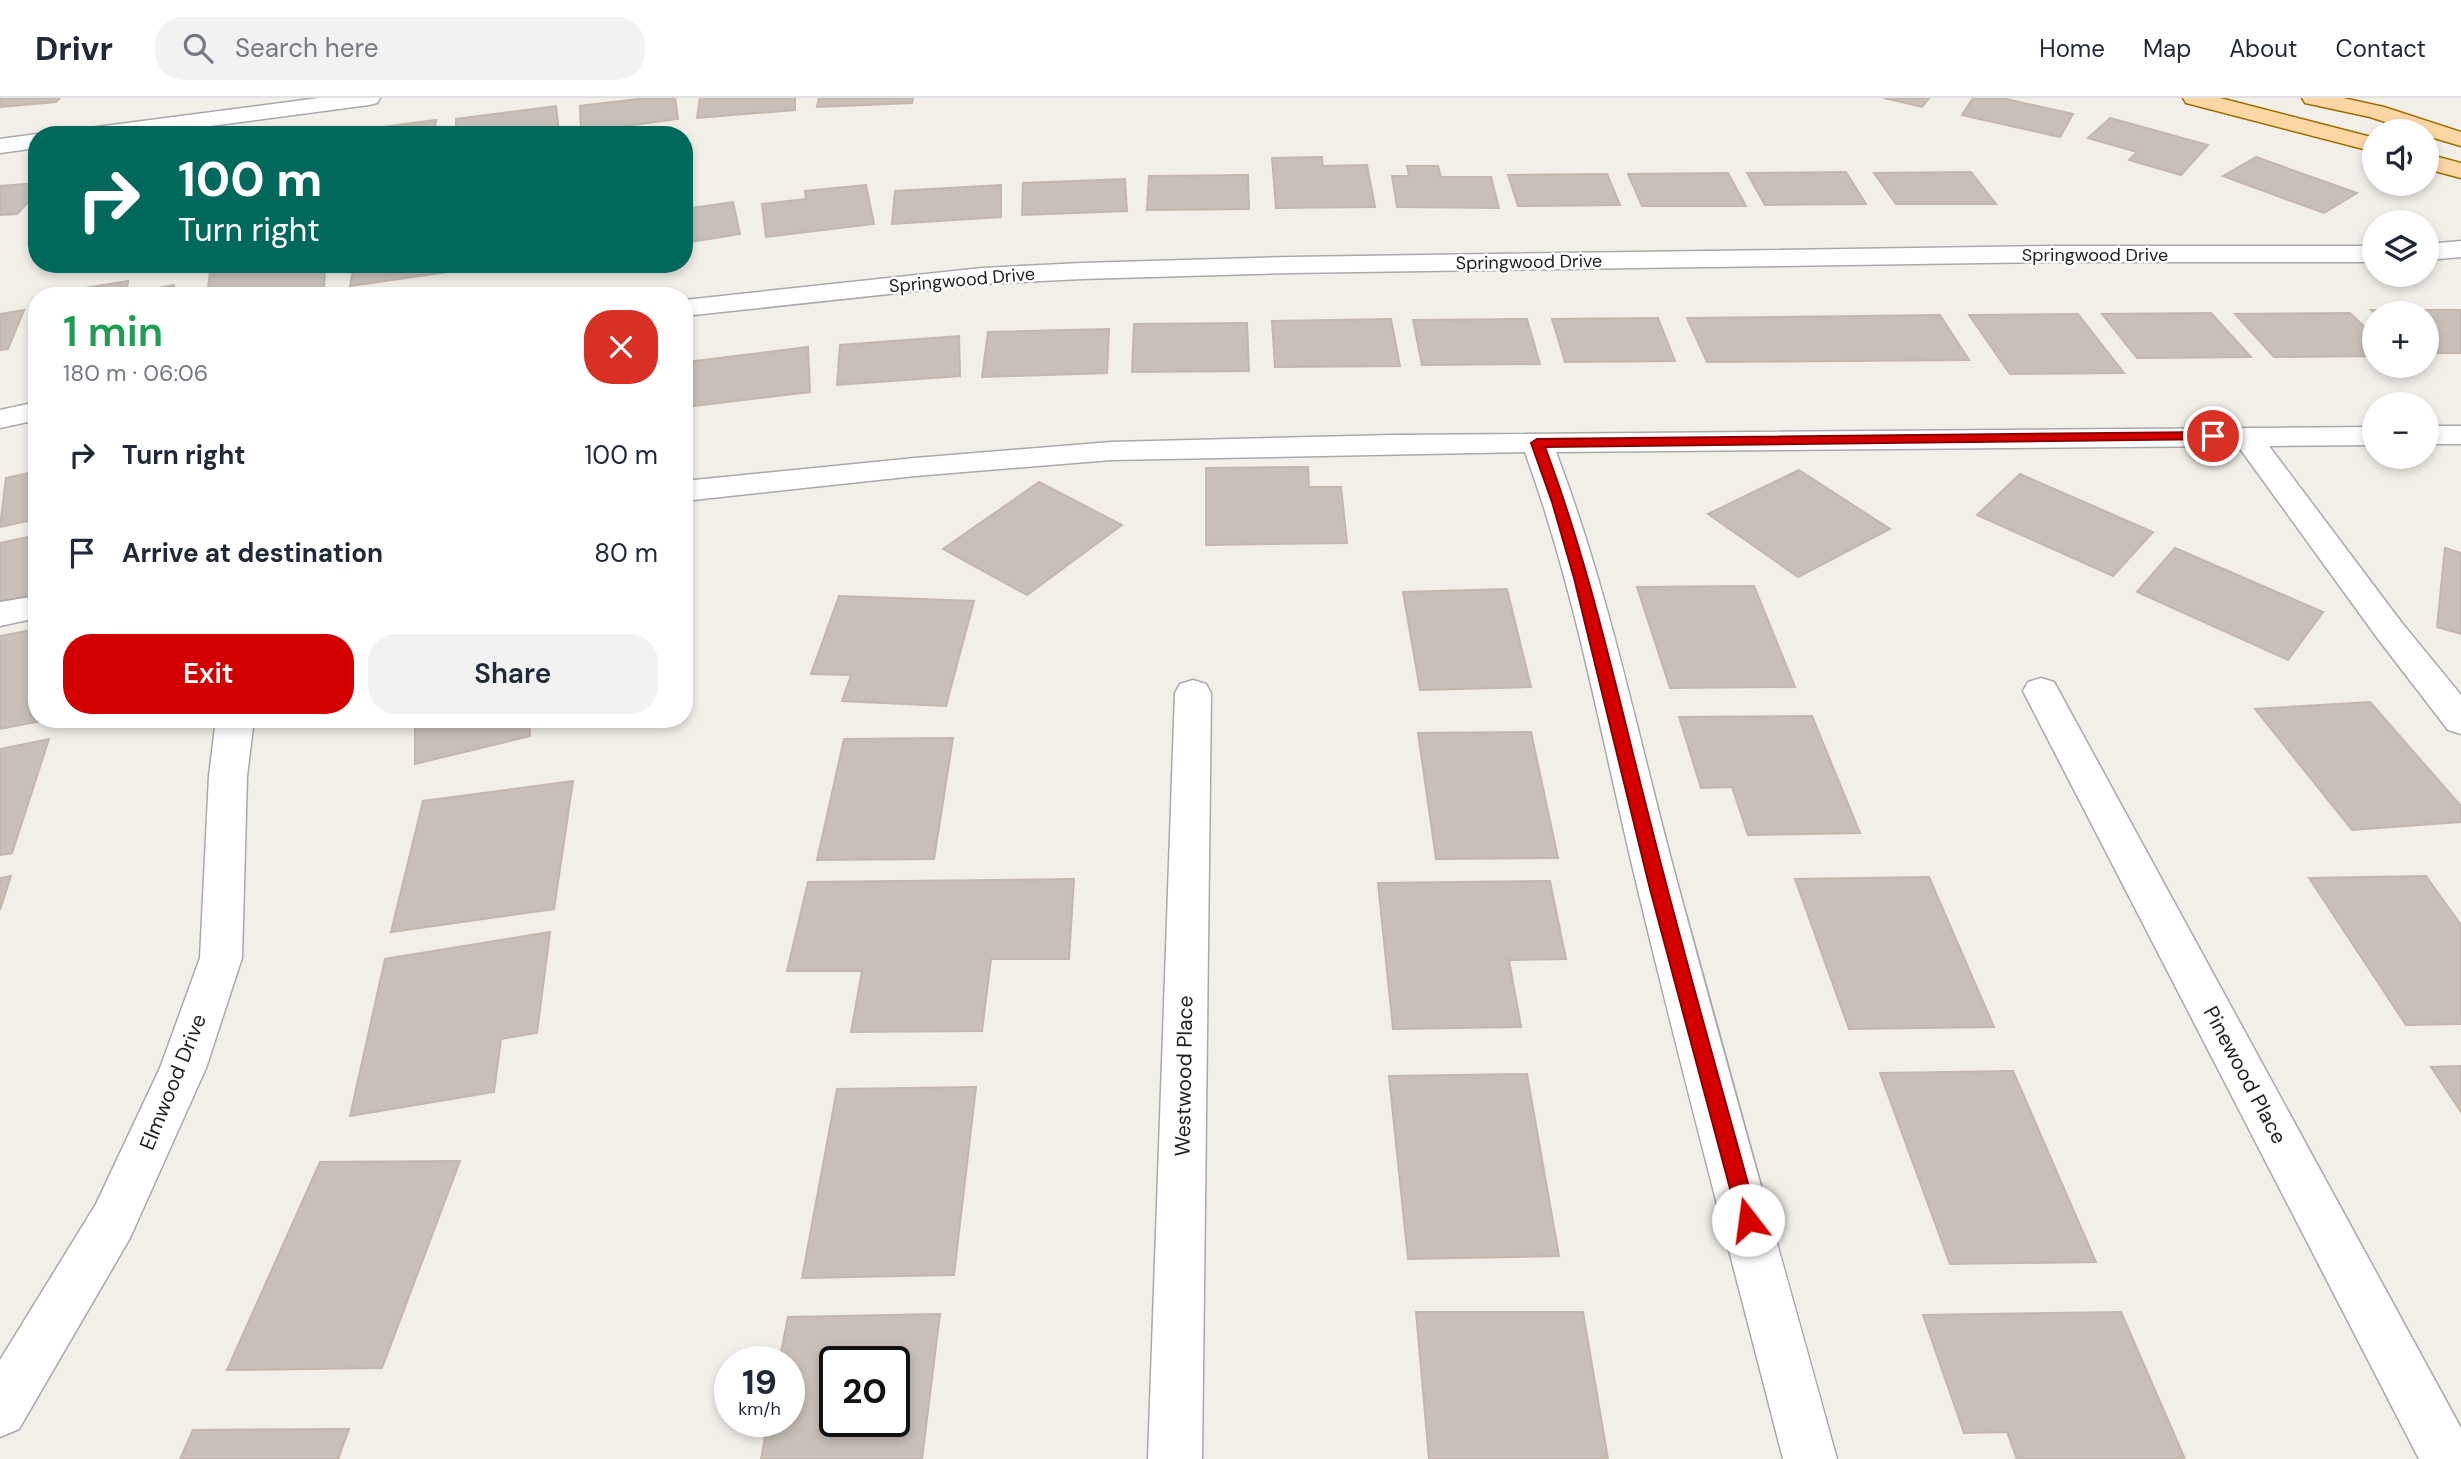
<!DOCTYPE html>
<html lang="en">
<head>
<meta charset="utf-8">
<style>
	:root { --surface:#fff; --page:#f2f2f3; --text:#1f2937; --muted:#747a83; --line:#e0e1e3; --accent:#d40000 }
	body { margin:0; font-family:"DM Sans",sans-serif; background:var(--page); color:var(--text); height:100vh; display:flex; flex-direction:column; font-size:26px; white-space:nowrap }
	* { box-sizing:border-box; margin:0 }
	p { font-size:23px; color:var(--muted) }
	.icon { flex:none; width:38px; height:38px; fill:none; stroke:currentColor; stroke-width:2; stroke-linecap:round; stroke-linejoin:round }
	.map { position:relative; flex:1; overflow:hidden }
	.details { position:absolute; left:28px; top:189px; width:665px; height:441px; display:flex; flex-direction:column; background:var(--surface); border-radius:28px; box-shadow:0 4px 10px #0003 }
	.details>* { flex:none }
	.top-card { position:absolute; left:28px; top:28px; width:665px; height:147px; border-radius:28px; box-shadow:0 4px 10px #0003; background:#00695c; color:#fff; overflow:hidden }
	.fabs { position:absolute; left:2362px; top:21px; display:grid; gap:14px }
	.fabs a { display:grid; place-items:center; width:77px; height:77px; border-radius:50%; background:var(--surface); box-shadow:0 4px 10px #0003; font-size:35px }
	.speed { position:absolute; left:714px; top:1248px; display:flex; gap:14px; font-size:35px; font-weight:700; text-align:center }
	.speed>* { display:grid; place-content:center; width:91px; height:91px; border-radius:50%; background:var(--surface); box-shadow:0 4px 10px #0003; line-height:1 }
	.speed small { font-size:18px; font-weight:400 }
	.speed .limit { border:4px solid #111; border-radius:10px; background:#fff; color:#111 }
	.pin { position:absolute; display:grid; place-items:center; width:60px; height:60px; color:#fff; margin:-30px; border:4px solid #fff; border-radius:50%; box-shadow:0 2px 7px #0007 }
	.me { position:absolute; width:77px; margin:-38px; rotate:345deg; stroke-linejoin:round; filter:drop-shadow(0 0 5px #0008) }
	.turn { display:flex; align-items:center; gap:24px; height:147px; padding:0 35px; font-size:32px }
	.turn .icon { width:91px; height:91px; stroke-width:2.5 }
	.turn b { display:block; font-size:49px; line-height:60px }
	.round { display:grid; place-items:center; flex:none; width:74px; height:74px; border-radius:28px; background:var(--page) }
	.overview { display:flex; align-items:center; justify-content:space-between; height:119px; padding:0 35px }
	h1 { font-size:42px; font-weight:600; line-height:52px; color:#1e9e55 }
	.cta { display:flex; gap:14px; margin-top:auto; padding:14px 35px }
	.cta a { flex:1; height:80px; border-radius:28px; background:var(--accent); color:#fff; font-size:28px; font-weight:600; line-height:80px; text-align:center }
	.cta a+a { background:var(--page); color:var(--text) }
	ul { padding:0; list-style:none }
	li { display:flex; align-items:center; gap:21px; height:98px; padding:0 35px }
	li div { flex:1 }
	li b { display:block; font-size:26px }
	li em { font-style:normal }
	header { display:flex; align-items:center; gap:42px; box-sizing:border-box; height:98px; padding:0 35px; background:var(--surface); border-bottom:2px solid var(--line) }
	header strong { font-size:33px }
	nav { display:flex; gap:38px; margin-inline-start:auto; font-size:24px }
	.search { width:490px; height:63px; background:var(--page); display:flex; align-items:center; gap:18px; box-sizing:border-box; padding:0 24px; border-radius:28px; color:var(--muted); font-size:26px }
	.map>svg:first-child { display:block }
</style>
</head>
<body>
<header>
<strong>Drivr</strong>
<div class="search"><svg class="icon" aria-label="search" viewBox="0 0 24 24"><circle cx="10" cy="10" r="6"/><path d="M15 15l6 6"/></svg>Search here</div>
<nav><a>Home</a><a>Map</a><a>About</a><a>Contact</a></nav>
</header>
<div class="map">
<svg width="2461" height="1361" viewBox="0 0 2461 1361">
	<rect width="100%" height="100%" fill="#f2efe9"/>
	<!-- building -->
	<g fill="#c7bfb8" stroke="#c4b6ab" stroke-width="2" fill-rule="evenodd">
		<polygon points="0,0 60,0 56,4 0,9"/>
		<polygon points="647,0 675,0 678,21 581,34 580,8"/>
		<polygon points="700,0 795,0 795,12 697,20"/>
		<polygon points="819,0 913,0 912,5 817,9"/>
		<polygon points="1884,0 1929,0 1922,9"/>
		<polygon points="1973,0 2001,0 2073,16 2060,39 1962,17"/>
		<polygon points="556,8 559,34 456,37 456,21"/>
		<polygon points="2110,20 2208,47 2181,77 2129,62 2137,54 2088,40"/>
		<polygon points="436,22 434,37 337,37 338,35"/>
		<polygon points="1322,59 1323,68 1367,67 1375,109 1276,110 1272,60"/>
		<polygon points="2256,59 2357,95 2324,115 2223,78"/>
		<polygon points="1407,68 1438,68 1441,79 1491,79 1499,110 1397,109 1392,78 1409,78"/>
		<polygon points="1846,74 1866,106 1765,107 1747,75"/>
		<polygon points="1971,74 1996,106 1896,106 1874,75"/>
		<polygon points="1728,75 1746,108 1642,108 1628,76"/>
		<polygon points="1607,76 1620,107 1518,108 1508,77"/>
		<polygon points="1248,77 1249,111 1147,112 1149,78"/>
		<polygon points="1125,81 1127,113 1022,117 1023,85"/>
		<polygon points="37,85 37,95 17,116 0,117 0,88"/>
		<polygon points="866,87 874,126 766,139 762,106 806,101 805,93"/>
		<polygon points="1001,87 1001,119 892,126 895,93"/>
		<polygon points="733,104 740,136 684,145 684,111"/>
		<polygon points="211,166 325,166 324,194 301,198 207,198"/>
		<polygon points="354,166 469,166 469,171 350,188"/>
		<polygon points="128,183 126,196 174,187 172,198 54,198 55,195"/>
		<polygon points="24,212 8,251 0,252 0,216"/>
		<polygon points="2371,212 2461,212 2461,255 2427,255 2427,215 2375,216"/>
		<polygon points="2211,215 2251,259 2137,260 2102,216"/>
		<polygon points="2350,215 2375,239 2375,258 2274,259 2235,216"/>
		<polygon points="2078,216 2124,275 2010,276 1969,217"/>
		<polygon points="1940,217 1969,262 1707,264 1687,220"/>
		<polygon points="1658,220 1675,263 1565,264 1552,221"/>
		<polygon points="1391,221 1400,268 1275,269 1272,223"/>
		<polygon points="1527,221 1540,266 1422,267 1413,222"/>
		<polygon points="1247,225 1249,273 1132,274 1134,226"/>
		<polygon points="1109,231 1107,275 982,279 988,234"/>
		<polygon points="959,238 960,278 837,287 840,247"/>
		<polygon points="808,249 810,294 685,309 687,264"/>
		<polygon points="1308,369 1309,389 1341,389 1347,445 1206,447 1206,370"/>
		<polygon points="1799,372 1890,431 1798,479 1708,416"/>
		<polygon points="37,373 37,421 0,429 6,380"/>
		<polygon points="2020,376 2153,434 2113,478 1977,417"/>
		<polygon points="1039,384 1122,427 1027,497 943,451"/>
		<polygon points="37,437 36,495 0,504 0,445"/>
		<polygon points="2175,450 2323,514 2288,562 2137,494"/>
		<polygon points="2445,450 2461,455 2461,536 2437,529"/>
		<polygon points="1754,488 1795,589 1670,590 1637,489"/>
		<polygon points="1507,491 1531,589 1420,592 1403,494"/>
		<polygon points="839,498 974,503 946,608 842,603 851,577 811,576"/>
		<polygon points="37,531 37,621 46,622 0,631 0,538"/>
		<polygon points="2370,604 2461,708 2461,724 2352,732 2255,611"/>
		<polygon points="1812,618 1860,735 1748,737 1732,689 1701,690 1679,619"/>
		<polygon points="415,621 529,621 530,638 415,666"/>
		<polygon points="1531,634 1558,760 1436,761 1418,635"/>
		<polygon points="953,640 934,761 817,762 844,641"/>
		<polygon points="49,641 12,755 0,757 0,651"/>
		<polygon points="573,683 554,811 391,834 423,703"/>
		<polygon points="11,778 0,812 0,780"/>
		<polygon points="2426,778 2461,827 2461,926 2406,927 2309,780"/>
		<polygon points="1929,779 1994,929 1849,931 1795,781"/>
		<polygon points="1074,781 1069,861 991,861 982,933 851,934 862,873 787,873 808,784"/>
		<polygon points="1550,783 1566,861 1509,862 1521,929 1393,931 1378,785"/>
		<polygon points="550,834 537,935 501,941 494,994 350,1018 385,861"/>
		<polygon points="2461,968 2461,1014 2431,969"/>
		<polygon points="2013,973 2096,1164 1950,1166 1880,975"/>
		<polygon points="1527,976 1559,1158 1408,1161 1389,978"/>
		<polygon points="976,989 954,1177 802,1180 837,991"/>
		<polygon points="460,1063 382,1270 227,1272 320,1064"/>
		<polygon points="1416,1214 1583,1214 1608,1361 1429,1361"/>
		<polygon points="2121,1214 2185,1361 2017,1361 2007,1334 1964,1335 1923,1217"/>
		<path d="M940 1216 922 1361H761L768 1323H789V1264H779L788 1219ZM835 1264H894V1323H835Z"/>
		<polygon points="349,1331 338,1361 180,1361 193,1332"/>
	</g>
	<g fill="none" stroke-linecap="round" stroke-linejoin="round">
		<defs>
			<g id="minor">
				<polygon points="319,0 380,0 377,5 369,7 143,37 78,37 81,32 89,30"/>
				<polygon points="37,36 40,37 37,37 37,50 0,55 0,41"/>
				<polygon points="2461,143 2461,159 2427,162 2427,146"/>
				<polygon points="2049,148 2375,148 2375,164 2049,164 1290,175 1082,181 982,186 684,218 684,202 982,170 1082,165 1290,159"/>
				<polygon points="37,304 37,322 0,330 0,312"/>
				<rect x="2427" y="328" width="34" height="18"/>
				<path d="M2375 329V347L2269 348 2402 525 2461 597V636L2448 632 2378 541 2238 348 1556 354C1610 495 1639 645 1679 791 1730 981 1785 1171 1837 1361H1783C1734 1170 1683 980 1637 788 1602 643 1576 494 1525 354L1111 362 915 378 684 403V383L915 360 1111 344 1394 337Z"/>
				<polygon points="37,498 37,520 0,528 0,504"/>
				<polygon points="2041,580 2054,584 2059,593 2461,1330 2461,1361 2419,1361 2023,593 2028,584"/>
				<polygon points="1193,582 1206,586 1211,595 1202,1361 1148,1361 1175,595 1180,586"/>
				<polygon points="216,621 254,621 247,678 242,860 206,970 130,1140 19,1331 0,1339 0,1262 96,1106 160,970 200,860 209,678"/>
			</g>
			<g id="major">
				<polygon points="2183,0 2220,0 2375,40 2375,54 2186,5"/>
				<polygon points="2302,0 2343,0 2384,9 2461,34 2461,48 2427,38 2427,33 2413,33 2370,19 2305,5"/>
				<polygon points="2427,56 2461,65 2461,80 2427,71"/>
			</g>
		</defs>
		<!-- minor casing -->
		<use href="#minor" stroke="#a9a9a9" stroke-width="3"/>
		<!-- major casing -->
		<use href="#major" stroke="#a06b00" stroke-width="3"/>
		<!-- minor -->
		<use href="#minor" fill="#fff" fill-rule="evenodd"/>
		<!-- major -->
		<use href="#major" fill="#fcd6a4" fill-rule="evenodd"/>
	</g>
	<!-- route -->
	<path fill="#d40000" stroke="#8a0000" stroke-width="2" d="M2213 334 2217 335V341L1545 349C1591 471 1618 600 1651 727 1684 859 1722 990 1758 1122L1755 1128 1748 1131 1740 1128 1650 791 1574 480 1552 404 1531 345 1537 341Z"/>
	<g text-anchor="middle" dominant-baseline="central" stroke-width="5" stroke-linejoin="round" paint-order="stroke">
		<!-- far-street labels -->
		<g font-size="18" fill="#222" stroke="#fff">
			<text x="2095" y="157">Springwood Drive</text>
			<text transform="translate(1529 164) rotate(-1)">Springwood Drive</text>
			<text transform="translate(962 182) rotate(-5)">Springwood Drive</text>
		</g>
		<!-- street labels -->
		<g font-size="21" fill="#222" stroke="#fff">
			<text transform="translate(2245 977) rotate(62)">Pinewood Place</text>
			<text transform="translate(1184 978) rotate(-89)">Westwood Place</text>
			<text transform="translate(173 984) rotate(-68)">Elmwood Drive</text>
		</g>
	</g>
</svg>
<div class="fabs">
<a><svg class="icon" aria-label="sound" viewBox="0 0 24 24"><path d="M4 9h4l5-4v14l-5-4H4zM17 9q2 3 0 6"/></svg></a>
<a><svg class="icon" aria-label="layers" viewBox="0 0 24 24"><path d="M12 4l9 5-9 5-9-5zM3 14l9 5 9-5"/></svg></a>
<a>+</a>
<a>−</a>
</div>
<div class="speed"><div>19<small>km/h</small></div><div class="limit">20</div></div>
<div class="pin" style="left:2213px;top:338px;background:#d93025"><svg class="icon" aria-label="arrive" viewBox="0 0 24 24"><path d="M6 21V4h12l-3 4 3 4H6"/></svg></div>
<svg class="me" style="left:1748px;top:1122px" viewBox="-20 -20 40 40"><circle r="19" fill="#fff"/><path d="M0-13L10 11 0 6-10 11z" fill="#d40000"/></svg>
<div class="top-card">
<div class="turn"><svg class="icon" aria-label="right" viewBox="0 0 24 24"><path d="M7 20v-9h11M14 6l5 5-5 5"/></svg><div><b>100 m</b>Turn right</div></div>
</div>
<section class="details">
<div class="overview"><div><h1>1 min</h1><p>180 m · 06:06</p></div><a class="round" style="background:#d93025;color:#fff"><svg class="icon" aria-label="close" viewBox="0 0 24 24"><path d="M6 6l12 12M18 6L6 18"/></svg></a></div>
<ul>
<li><svg class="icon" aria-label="right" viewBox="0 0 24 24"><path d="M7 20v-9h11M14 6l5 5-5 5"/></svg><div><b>Turn right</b></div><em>100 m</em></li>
<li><svg class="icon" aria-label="arrive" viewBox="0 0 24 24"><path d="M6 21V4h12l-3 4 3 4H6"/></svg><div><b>Arrive at destination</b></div><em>80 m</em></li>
</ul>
<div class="cta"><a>Exit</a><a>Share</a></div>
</section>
</div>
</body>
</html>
